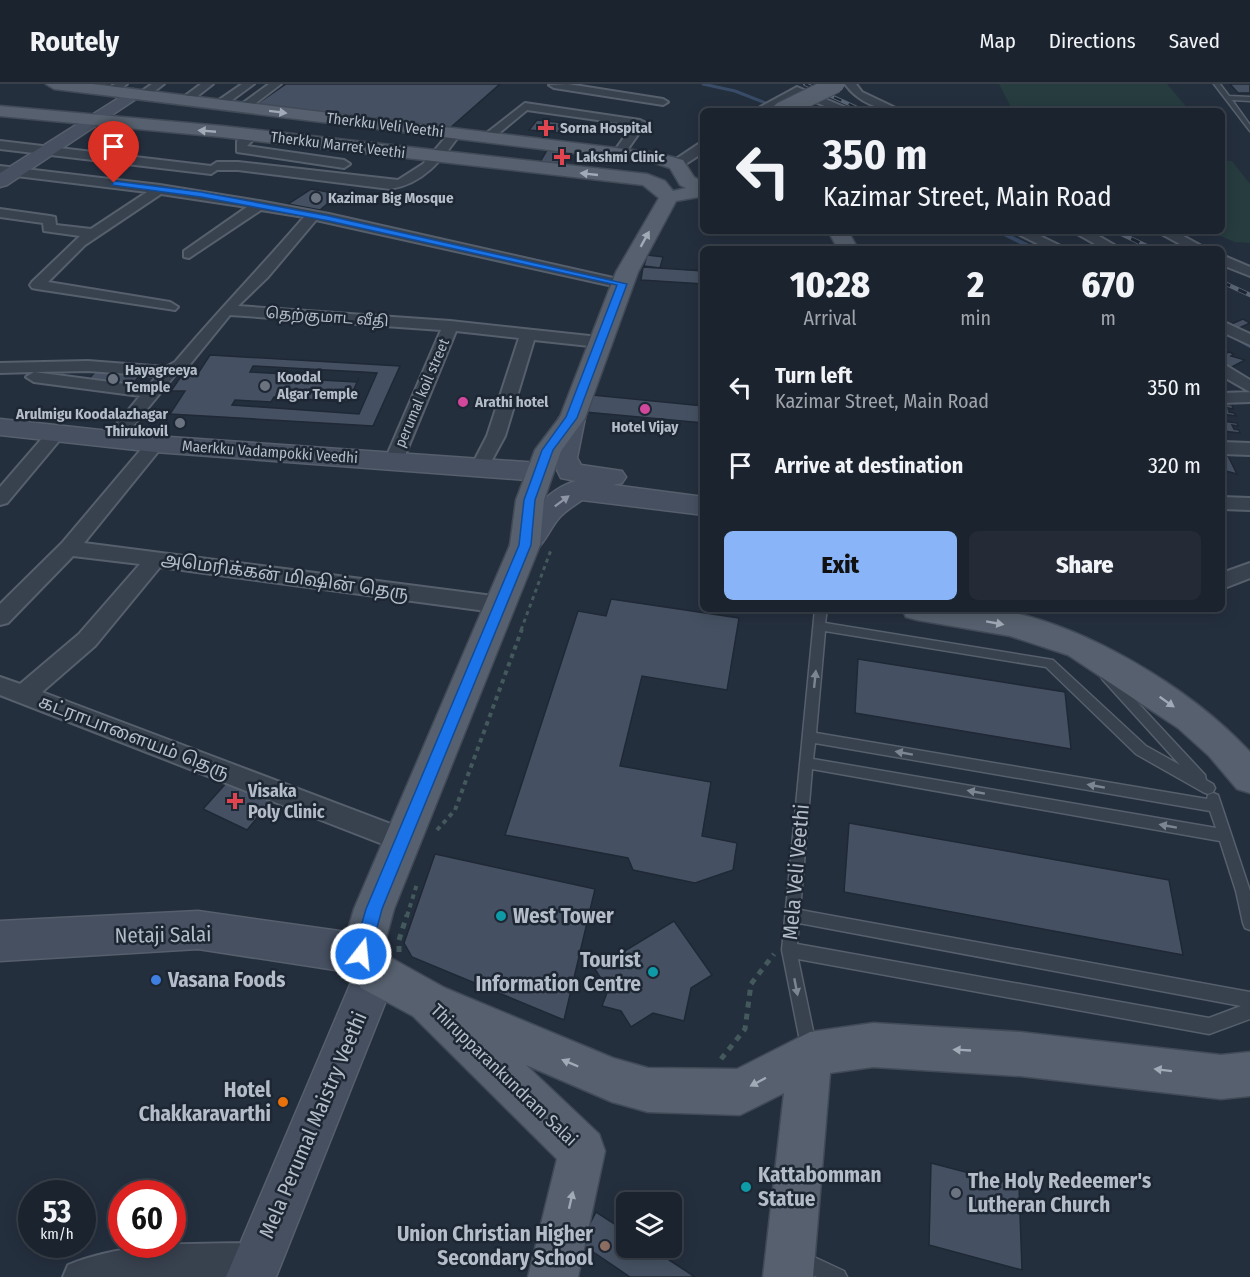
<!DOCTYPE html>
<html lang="en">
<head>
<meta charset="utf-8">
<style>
	:root { --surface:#1b232e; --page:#242b36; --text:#f1f3f6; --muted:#a0a4aa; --line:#39404a; --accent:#8ab4f8 }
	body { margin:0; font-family:"Fira Sans Condensed","Noto Sans Tamil",sans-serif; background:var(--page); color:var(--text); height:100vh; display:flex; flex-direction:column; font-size:22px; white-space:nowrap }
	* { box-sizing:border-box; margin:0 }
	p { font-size:20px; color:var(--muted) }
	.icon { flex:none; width:33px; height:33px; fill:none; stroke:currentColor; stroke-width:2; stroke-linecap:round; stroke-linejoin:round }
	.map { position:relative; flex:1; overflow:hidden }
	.side { position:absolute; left:700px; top:162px; width:525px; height:366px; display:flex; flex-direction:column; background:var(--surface); border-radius:9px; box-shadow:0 3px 15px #0003,0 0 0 2px var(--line) }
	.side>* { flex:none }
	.guide { position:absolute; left:700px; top:24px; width:525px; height:126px; border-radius:9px; box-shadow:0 3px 15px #0003,0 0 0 2px var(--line); background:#1b232e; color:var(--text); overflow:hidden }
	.controls { position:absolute; left:616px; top:1108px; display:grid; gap:12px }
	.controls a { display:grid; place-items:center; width:66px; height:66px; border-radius:9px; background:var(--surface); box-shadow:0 3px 15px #0003,0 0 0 2px var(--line); font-size:30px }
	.speed { position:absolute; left:18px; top:1096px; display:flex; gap:12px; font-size:30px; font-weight:700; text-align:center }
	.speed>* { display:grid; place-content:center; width:78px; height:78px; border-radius:50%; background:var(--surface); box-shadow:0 3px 15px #0003,0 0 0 2px var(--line); line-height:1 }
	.speed small { font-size:15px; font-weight:400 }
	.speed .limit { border:9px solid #d22; background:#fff; color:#111 }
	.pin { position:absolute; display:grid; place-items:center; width:51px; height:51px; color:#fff; margin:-62px -26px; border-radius:50% 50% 50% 0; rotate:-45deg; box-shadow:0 0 6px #0007 }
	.pin .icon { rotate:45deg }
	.me { position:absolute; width:66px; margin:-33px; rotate:16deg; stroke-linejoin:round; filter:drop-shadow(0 0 4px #0008) }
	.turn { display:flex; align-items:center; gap:21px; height:126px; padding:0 24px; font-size:27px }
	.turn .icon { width:78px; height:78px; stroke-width:2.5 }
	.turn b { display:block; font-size:42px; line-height:51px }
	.eta { display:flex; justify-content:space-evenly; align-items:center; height:102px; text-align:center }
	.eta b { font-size:36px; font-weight:800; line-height:42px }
	.cta { display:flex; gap:12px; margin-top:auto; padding:12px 24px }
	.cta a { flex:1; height:69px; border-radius:9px; background:var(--accent); color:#111; font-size:24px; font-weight:800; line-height:69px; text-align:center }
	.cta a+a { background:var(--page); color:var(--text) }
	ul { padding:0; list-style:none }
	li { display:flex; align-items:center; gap:18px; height:78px; padding:0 24px }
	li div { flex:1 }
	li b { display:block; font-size:22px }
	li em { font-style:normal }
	header { display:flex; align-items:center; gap:36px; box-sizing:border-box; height:84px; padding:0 30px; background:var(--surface); border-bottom:2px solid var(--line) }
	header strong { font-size:28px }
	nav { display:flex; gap:33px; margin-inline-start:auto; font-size:21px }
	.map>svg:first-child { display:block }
</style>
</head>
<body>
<header>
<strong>Routely</strong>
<nav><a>Map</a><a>Directions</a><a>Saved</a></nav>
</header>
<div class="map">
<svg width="1250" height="1193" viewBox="0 0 1250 1193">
	<rect width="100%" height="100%" fill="#242f3e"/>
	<!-- green -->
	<g fill="#263c3f">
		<polygon points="999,0 1167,0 1190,27 1013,27"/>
		<polygon points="1223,77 1232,77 1250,100 1250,159 1235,158 1208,147 1222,147"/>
	</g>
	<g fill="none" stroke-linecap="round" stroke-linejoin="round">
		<!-- stream-far1 -->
		<polyline stroke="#394c67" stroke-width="3" points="703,0 735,7 773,22"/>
		<!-- stream -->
		<g stroke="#394c67" stroke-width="4">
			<polyline points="998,147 1035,165"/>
			<polyline points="1238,255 1250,262"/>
		</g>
	</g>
	<!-- building -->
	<g fill="#455162" stroke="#1f2835" stroke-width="1.5" fill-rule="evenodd">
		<polygon points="286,0 500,0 450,44 257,20"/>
		<polygon points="1230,0 1250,0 1250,9 1238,9"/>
		<polygon points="537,36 565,39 561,44 573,45 569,50 529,46"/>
		<polygon points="547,66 570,67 564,80 540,78"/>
		<polygon points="311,105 339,110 320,126 288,120"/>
		<polygon points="647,171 663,173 660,184 644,182"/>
		<polygon points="643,183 704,187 704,200 641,196"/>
		<polygon points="1243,235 1250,239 1237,245 1229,241"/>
		<polygon points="1229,268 1234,270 1231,272 1245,276 1230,284 1222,277 1222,271"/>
		<path d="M210 271 400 282 373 342 170 330 185 307H171L184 288H199ZM253 282 363 288 377 289 359 330 232 321 235 316 271 318 274 313 348 318 359 294 357 298 284 294 286 290 250 288Z"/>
		<polygon points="96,287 141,290 131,302 85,299"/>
		<polygon points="592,311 704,322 704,339 585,328"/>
		<polygon points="1222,320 1232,321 1233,325 1228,324 1229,328 1234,329 1236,332 1222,330"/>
		<polygon points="1222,337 1237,339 1238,342 1232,341 1234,345 1239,346 1240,349 1222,347"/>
		<polygon points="1222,372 1228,372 1237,390 1222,386"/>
		<polygon points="611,515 739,534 727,606 642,592 620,682 711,698 702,752 737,759 733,786 695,799 633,786 628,774 505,751 578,527 606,532"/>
		<polygon points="858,575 1065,608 1071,665 855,629"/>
		<polygon points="228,697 271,717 247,746 203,725"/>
		<polygon points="849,739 1169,796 1183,871 844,808"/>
		<polygon points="435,770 595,805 564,936 412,873 404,859"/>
		<polygon points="674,837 712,891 691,904 684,937 653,929 631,943 621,927 602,922 608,906 595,885"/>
		<polygon points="931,1079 1019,1102 1022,1186 929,1161"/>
		<polygon points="596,1128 627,1148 627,1164 651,1164 695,1193 630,1193 580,1159"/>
	</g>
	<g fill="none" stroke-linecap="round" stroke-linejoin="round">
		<defs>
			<g id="lane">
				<polygon points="1214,0 1220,0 1229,12 1250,13 1250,17 1232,16 1250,41 1250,47"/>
				<path d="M815 525H827L825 539 1053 576 1146 662 1180 681 1103 596 1101 593 1103 590H1111L1205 691 1206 696 1213 700 1215 704 1213 708 1208 710 1203 708 1136 670 1046 583 825 547 816 649 1207 715 1208 711 1213 709 1218 711 1250 807V846L1245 844 1243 839 1236 807 1220 757 812 685 800 826 1250 908V935L1209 950 798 875 817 966 815 972 809 974 803 972 782 866ZM815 659 1210 727 1216 744 813 675ZM799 839 1241 922 1209 934 797 860Z"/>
				<polygon points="801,1167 844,1187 847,1193 817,1193 795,1182 792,1176 795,1170"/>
			</g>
			<g id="street">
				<polygon points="115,0 127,0 115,9 107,9 107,5"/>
				<polygon points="152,0 164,0 147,13 139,13 139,9"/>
				<polygon points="201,0 213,0 190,18 182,18 182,14"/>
				<polygon points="242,0 254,0 224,22 216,22 216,18"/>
				<polygon points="269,0 281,0 248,25 240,25 240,21"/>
				<polygon points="568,0 663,15 668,18 663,21 554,4 549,1"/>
				<path d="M845 0H856L862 8 902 27C880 27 858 18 845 0Z"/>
				<polygon points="797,3 849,25 851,27 836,27 797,10 767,27 753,27"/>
				<polygon points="525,19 640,36 646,39 623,72 619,73 613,69 633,41 527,26 492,55 484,55 484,51"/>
				<path d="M455 46 461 49C442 75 424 100 390 105L238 86H217L211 90 0 65V57L211 82 217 78H238L398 96 423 80 451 47Z"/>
				<polygon points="252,48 258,51 247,62 344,76 350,80 344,84 237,68 237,57"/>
				<polygon points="700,59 704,59 704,68 681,83 673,83 673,77"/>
				<path d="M0 82 160 101 259 117 329 130 622 196 629 200 622 204 316 136 268 193 238 222 450 237 599 253 607 258 599 263 534 256 505 352 486 387 480 389 471 383 487 352 519 254 456 247 403 376 394 382 385 376 441 246 230 231 187 284 175 291 120 358 114 359 105 354 140 312 34 298 26 293 34 288 0 289V279L88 277 166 283 175 278C217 228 262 182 304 133L261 126 189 174 184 173V167L247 123 161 110 85 161 48 198 170 218 178 223 175 226 37 205 32 204 30 201 32 198 80 152 44 147 43 139 0 133V125L50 132 55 133 56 141 91 145 147 108 0 90ZM88 287 157 292 148 303 34 288Z"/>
				<polygon points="1012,147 1030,147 1067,165 1048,165"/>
				<polygon points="1072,147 1090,147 1116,162 1114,165 1104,165"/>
				<polygon points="1156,147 1174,147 1207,165 1189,165"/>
				<polygon points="1222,171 1250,183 1250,192 1222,181"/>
				<polygon points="1222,237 1250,250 1250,261 1222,248"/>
				<polygon points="1222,279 1250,296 1250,318 1222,319 1222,309 1250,308 1222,292"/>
				<polygon points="57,343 63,344 66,348 63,352 7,419 0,421 0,403 51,344"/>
				<polygon points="155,354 164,360 161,364 84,459 501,513 508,516 511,521 508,526 501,529 160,483 95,562 42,608 412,748 416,756 412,764 403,768 0,611 0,593 20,600 79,550 140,480 73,472 8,539 0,541 0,520 62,459 149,356"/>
				<polygon points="1222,358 1250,359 1250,371 1222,370"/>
				<polygon points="1222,413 1250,414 1250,426 1222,425"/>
				<polygon points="1250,479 1250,494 1222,505 1222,489"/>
				<path d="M256 1159 268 1164 273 1176 268 1188 256 1193H63L68 1181C126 1157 194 1160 256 1159Z"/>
			</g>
			<g id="secondary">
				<polygon points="133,5 141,10 139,13 7,101 0,103 0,89"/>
				<path d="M572 326 581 329 585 334 577 374 581 381 622 387 626 393 622 399 613 401 704 413V431L582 416C575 421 565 427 559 434 545 450 541 476 515 468L510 461C525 436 546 405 576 397L561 394 551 374 559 334 563 329Z"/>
				<polygon points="0,335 155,352 540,379 550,382 553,388 550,394 540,397 155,368 0,351"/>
				<polygon points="198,827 361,850 375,856 381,871 391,874 397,889 276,1193 226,1193 355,889 198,865 0,877 0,837"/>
			</g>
			<g id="primary">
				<polygon points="46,0 92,0 657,69 683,76 694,93 704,99 704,112 676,117 638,188 585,334 561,367 544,416 540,461 394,825 383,865 391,874 445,904 613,974 648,984 737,985 810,948 873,939 1020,948 1221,971 1250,968 1250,1012 1221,1015 1020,992 873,983 830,989 813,1193 763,1193 784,1009 740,1031 648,1028 612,1018 526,981 599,1050 605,1067 578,1193 528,1193 557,1075 413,932 361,904 347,884 341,870 354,825 510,461 516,416 535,366 560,333 616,188 659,114 643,101 222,53 0,32 0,22 222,42 647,90 665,97 673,107 686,104 680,101 670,84 655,79 54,5"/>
				<polygon points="828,147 848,147 858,165 838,165"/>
				<path d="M902 525C931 525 964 521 993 525 1080 537 1191 604 1250 668V709L1237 705 1209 672 1178 644 1068 571 1010 552 917 536 906 533Z"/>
			</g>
		</defs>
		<!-- lane casing -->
		<use href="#lane" stroke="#565f6c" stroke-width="3"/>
		<!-- street casing -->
		<use href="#street" stroke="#565f6c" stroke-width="4"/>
		<!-- secondary casing -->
		<use href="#secondary" stroke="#565f6c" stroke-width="3"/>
		<!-- primary casing -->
		<use href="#primary" stroke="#414a57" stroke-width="3"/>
		<!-- path-far2 -->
		<polyline stroke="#44595c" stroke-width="3" stroke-dasharray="4 4" stroke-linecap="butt" points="521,546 551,466"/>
		<!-- path-far1 -->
		<g stroke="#44595c" stroke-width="4" stroke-dasharray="4.5 4.5" stroke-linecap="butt">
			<polyline points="437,746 455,726 522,545"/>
			<polyline points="407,832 417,800"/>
		</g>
		<!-- path -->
		<g stroke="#44595c" stroke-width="5" stroke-dasharray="6 6" stroke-linecap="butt">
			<polyline points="399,868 399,856 407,831"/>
			<polyline points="721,975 745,945 751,900 774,870"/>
		</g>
		<!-- lane -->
		<use href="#lane" fill="#38414e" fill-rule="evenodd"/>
		<!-- street -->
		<use href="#street" fill="#38414e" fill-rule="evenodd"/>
		<!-- secondary -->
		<use href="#secondary" fill="#465061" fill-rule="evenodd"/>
		<!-- primary -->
		<use href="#primary" fill="#56606e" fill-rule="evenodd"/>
		<defs>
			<polyline id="rail-far1" points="805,0 864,27"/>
			<g id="rail">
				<polyline points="1115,147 1153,165"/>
				<polyline points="1222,198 1250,211"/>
			</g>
		</defs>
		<!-- rail-far1 casing -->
		<use href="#rail-far1" stroke="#5a6575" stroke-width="4"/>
		<!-- rail casing -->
		<use href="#rail" stroke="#5a6575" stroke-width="4.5"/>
		<!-- rail-far1 -->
		<use href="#rail-far1" stroke="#1d2633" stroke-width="2" stroke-dasharray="8" stroke-linecap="butt"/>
		<!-- rail -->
		<use href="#rail" stroke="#1d2633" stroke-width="3" stroke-dasharray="9" stroke-linecap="butt"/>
		<defs>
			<polyline id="primary-bridge" points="781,27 836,0"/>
		</defs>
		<!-- primary-bridge casing -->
		<use href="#primary-bridge" stroke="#414a57" stroke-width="19" stroke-linecap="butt"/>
		<!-- primary-bridge -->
		<use href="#primary-bridge" stroke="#56606e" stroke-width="17"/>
	</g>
	<!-- one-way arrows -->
	<defs><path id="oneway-solid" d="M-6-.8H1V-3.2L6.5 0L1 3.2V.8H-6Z" transform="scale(1.5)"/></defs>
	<g fill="#a1aab7">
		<use href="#oneway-solid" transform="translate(278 28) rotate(7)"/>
		<use href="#oneway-solid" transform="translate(207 47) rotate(-175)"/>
		<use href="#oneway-solid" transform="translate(589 90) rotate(-174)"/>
		<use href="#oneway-solid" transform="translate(645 155) rotate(-61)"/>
		<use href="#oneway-solid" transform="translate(995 539) rotate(10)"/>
		<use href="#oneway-solid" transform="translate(1167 618) rotate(35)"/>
		<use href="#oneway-solid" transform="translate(962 966) rotate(-177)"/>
		<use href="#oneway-solid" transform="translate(570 979) rotate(-157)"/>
		<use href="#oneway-solid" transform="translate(1163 986) rotate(-173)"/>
		<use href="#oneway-solid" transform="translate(758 998) rotate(152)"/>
		<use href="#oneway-solid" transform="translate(571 1116) rotate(-77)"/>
	</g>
	<use fill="#8e96a5" href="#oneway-solid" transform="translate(562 417) rotate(-37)"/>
	<g fill="#7c8592">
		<use href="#oneway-solid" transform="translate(815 595) rotate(-84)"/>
		<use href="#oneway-solid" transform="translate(904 669) rotate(-170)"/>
		<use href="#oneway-solid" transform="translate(1096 702) rotate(-170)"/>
		<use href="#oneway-solid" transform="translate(976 708) rotate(-170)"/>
		<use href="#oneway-solid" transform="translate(1168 742) rotate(-170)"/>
		<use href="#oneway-solid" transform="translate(796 903) rotate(79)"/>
	</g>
	<!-- route -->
	<polygon fill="#1a73e8" stroke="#114b97" stroke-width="1.5" points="114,97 201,108 329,132 627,200 577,334 553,366 535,416 531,461 382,825 370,870 367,876 361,879 355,876 353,870 366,825 519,461 524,416 542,366 566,333 617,201 329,137 201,113 112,101"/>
	<!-- markers -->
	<g fill="#e0444e" stroke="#1d2633" stroke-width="2">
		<path d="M543 35h6v6h6v6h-6v6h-6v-6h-6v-6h6z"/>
		<path d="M559 64h6v6h6v6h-6v6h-6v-6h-6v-6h6z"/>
		<path d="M232 708h6v6h6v6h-6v6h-6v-6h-6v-6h6z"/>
	</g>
	<g fill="#6b7280" stroke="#1d2633" stroke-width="2">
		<circle cx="316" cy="114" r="6"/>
		<circle cx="113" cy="295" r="6"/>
		<circle cx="265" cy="302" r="6"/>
		<circle cx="180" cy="339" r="6"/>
		<circle cx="956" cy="1109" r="6"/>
	</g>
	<g fill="#d1479c" stroke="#1d2633" stroke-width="2">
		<circle cx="463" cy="318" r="6"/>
		<circle cx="645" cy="325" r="6"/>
	</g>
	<g fill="#0f9aa8" stroke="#1d2633" stroke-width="2">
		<circle cx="501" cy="832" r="6"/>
		<circle cx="653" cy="888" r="6"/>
		<circle cx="746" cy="1103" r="6"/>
	</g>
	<circle fill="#3f7fe0" stroke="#1d2633" stroke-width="2" cx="156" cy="896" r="6"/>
	<circle fill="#e8710a" stroke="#1d2633" stroke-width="2" cx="283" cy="1018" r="6"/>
	<circle fill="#8d6e63" stroke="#1d2633" stroke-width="2" cx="605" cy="1162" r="6"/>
	<g text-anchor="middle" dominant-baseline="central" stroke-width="5" stroke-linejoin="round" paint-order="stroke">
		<!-- far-street labels -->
		<g font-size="15" fill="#b4bcc9" stroke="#1d2633">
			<text transform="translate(385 41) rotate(7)">Therkku Veli Veethi</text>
			<text transform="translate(338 61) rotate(7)">Therkku Marret Veethi</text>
			<text transform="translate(327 233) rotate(4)">தெற்குமாட வீதி</text>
			<text transform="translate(422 309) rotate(-67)">perumal koil street</text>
			<text transform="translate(270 368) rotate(4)">Maerkku Vadampokki Veedhi</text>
		</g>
		<!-- far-poi labels -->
		<g font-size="15" font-weight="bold" fill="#b4bcc9" stroke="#1d2633" text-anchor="start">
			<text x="560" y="44">Sorna Hospital</text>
			<text x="576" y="73">Lakshmi Clinic</text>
			<text x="328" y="114">Kazimar Big Mosque</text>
			<text x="125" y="286">Hayagreeya<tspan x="125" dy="17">Temple</tspan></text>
			<text x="277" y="293">Koodal<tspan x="277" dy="17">Algar Temple</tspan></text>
			<text x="475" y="318">Arathi hotel</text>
			<text x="168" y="330" text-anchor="end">Arulmigu Koodalazhagar<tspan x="168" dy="17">Thirukovil</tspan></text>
			<text x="645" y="343" text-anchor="middle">Hotel Vijay</text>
		</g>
		<!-- street labels -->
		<g font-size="18" fill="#b4bcc9" stroke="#1d2633">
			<text transform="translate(285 492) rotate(8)">அமெரிக்கன் மிஷின் தெரு</text>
			<text transform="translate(134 653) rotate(21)">கட்ராபாளையம் தெரு</text>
			<text transform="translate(504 991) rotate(44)">Thirupparankundram Salai</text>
		</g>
		<!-- poi labels -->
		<g font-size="18" font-weight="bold" fill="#b4bcc9" stroke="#1d2633" text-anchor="start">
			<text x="248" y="707">Visaka<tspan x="248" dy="21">Poly Clinic</tspan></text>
		</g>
		<!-- near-street labels -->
		<g font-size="21" fill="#b4bcc9" stroke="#1d2633">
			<text transform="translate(796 788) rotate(-85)">Mela Veli Veethi</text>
			<text transform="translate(163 851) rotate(-1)">Netaji Salai</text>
			<text transform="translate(313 1041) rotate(-67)">Mela Perumal Maistry Veethi</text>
		</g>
		<!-- near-poi labels -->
		<g font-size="21" font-weight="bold" fill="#b4bcc9" stroke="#1d2633" text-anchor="start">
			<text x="513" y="832">West Tower</text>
			<text x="641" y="876" text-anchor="end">Tourist<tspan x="641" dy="24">Information Centre</tspan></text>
			<text x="168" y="896">Vasana Foods</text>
			<text x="271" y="1006" text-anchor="end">Hotel<tspan x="271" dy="24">Chakkaravarthi</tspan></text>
			<text x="758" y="1091">Kattabomman<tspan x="758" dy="24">Statue</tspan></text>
			<text x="968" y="1097">The Holy Redeemer's<tspan x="968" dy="24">Lutheran Church</tspan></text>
			<text x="593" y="1150" text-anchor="end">Union Christian Higher<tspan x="593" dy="24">Secondary School</tspan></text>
		</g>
	</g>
</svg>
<div class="controls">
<a><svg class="icon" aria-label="layers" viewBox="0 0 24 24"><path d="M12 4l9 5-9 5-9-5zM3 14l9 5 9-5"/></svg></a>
</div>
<div class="speed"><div>53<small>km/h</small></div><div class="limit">60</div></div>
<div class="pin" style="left:114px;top:99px;background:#d93025"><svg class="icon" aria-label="arrive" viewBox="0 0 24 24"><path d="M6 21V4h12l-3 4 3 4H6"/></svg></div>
<svg class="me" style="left:361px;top:870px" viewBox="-20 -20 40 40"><circle r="17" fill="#1a73e8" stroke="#fff" stroke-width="3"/><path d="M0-11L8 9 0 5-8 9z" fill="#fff"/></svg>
<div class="guide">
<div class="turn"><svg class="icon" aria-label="left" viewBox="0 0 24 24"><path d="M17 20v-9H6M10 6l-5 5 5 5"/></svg><div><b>350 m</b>Kazimar Street, Main Road</div></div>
</div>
<section class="side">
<div class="eta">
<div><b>10:28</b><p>Arrival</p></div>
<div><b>2</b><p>min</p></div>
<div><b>670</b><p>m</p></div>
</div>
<ul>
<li><svg class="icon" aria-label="left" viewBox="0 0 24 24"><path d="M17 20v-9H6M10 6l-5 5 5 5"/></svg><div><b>Turn left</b><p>Kazimar Street, Main Road</p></div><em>350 m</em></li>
<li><svg class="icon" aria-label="arrive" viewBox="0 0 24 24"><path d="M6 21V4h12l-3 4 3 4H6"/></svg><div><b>Arrive at destination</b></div><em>320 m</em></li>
</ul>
<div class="cta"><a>Exit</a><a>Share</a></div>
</section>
</div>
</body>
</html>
